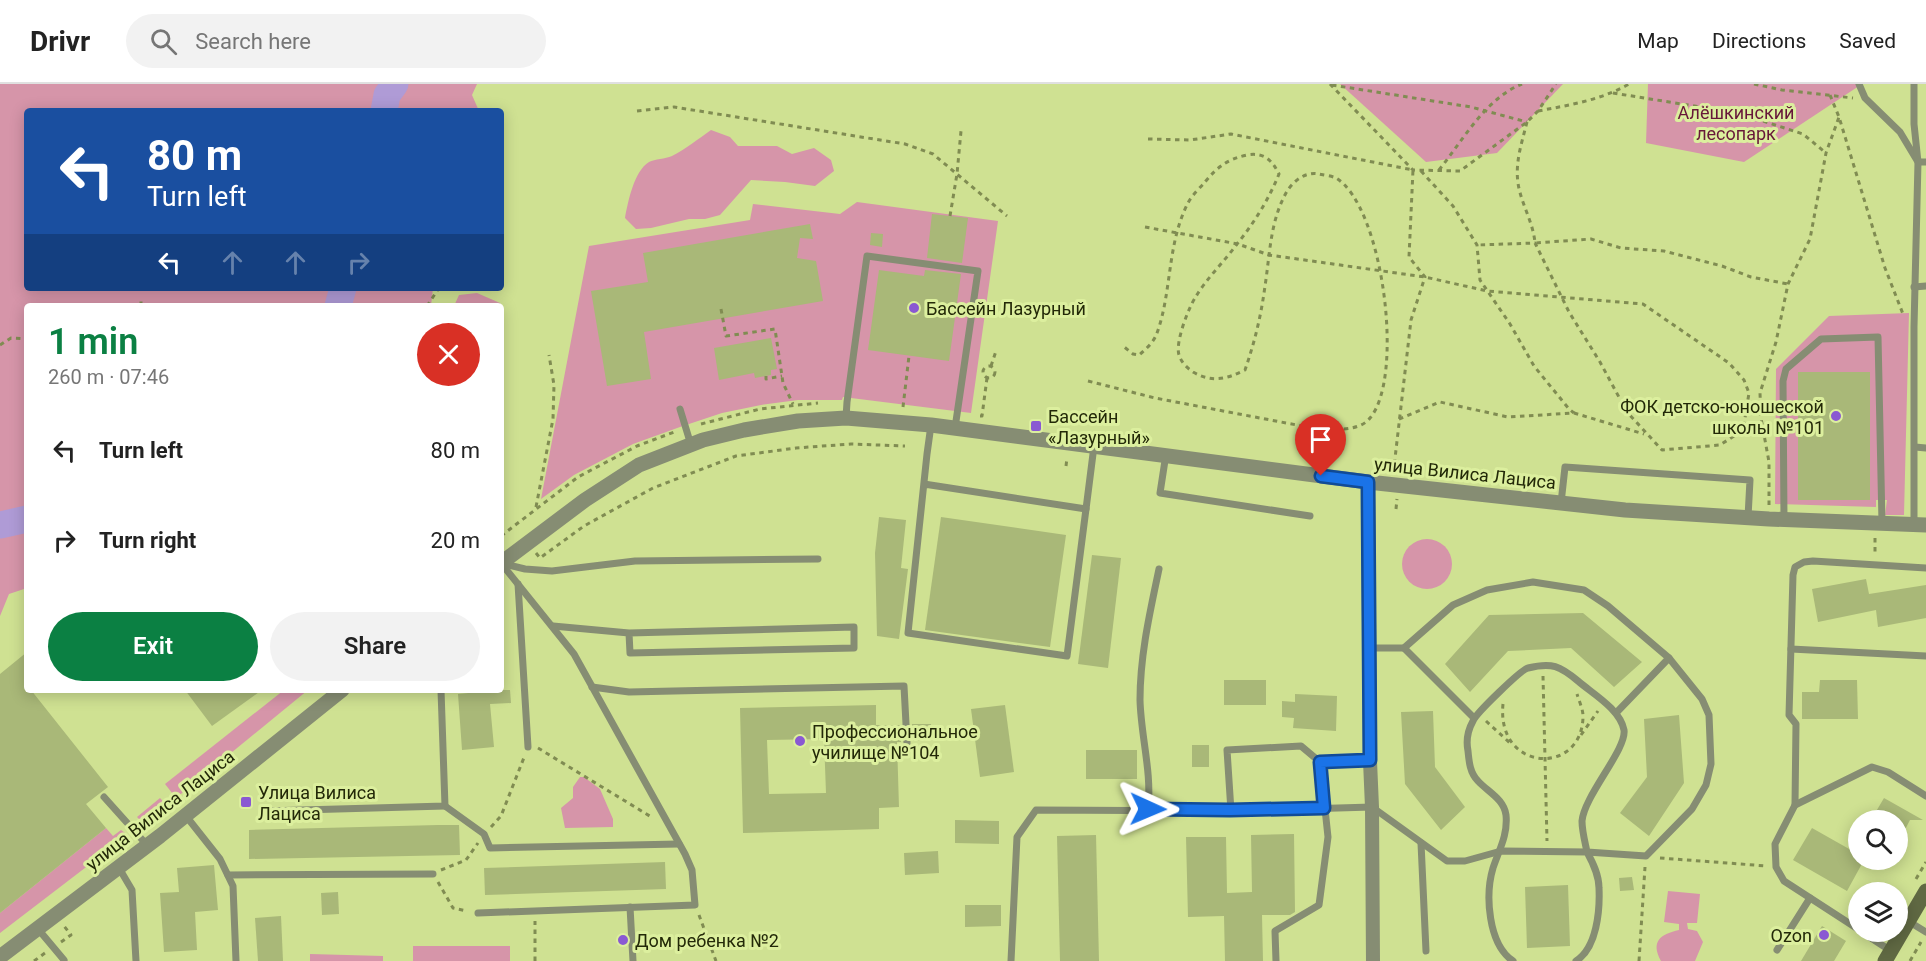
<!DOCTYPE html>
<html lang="en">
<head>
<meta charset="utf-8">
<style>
	:root { --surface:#fff; --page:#f2f2f2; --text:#222; --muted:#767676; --line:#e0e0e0; --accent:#0b8043 }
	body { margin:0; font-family:Roboto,sans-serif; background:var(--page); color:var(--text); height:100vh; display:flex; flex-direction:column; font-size:22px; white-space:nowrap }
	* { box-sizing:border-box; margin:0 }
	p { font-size:20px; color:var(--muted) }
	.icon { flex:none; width:33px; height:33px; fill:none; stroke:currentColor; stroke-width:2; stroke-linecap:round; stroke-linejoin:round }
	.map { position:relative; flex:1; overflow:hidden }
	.side { position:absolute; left:24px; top:219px; width:480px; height:390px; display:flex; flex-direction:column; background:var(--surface); border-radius:6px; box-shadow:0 3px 15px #0003 }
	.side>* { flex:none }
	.hud { position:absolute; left:24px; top:24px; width:480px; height:183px; border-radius:6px; box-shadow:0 3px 15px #0003; background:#1a4fa0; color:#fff; overflow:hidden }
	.buttons { position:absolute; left:1848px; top:726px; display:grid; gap:12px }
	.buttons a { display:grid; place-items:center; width:60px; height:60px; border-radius:50%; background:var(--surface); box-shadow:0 3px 15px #0003; font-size:30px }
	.pin { position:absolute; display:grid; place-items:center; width:51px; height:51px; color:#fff; margin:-62px -26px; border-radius:50% 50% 50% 0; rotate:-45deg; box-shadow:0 0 6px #0007 }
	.pin .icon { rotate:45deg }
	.me { position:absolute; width:66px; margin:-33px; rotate:91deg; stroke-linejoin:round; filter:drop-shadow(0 0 4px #0008) }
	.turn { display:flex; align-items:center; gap:21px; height:126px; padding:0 24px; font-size:27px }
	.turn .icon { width:78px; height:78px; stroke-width:2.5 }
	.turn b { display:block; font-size:42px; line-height:51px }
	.lanes { display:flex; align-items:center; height:57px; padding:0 24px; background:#0003; justify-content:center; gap:30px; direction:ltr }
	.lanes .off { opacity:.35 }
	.round { display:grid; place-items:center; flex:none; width:63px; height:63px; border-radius:32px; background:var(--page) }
	.overview { display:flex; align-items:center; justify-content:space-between; height:102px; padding:0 24px }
	h1 { font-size:36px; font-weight:600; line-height:45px; color:var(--accent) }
	.primary-button { display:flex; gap:12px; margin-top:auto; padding:12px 24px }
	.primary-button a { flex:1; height:69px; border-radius:36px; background:var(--accent); color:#fff; font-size:24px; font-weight:600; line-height:69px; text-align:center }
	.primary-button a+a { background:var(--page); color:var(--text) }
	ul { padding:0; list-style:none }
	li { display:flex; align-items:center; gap:18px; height:90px; padding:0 24px }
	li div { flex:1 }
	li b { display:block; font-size:22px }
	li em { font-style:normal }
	header { display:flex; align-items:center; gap:36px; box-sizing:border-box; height:84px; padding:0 30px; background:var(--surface); border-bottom:2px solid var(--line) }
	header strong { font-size:28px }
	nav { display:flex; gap:33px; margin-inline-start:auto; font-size:21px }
	.search { width:420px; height:54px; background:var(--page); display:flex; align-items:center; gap:15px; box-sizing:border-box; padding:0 21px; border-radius:33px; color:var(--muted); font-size:22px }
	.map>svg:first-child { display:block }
</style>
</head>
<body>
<header>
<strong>Drivr</strong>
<div class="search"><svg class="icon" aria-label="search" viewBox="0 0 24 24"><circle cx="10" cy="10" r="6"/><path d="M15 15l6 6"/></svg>Search here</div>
<nav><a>Map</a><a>Directions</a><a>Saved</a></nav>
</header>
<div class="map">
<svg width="1926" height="877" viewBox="0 0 1926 877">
	<rect width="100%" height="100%" fill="#cfe192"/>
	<!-- green -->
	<g fill="#d695a9">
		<polygon points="0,0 477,0 472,11 479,27 27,27 27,204 433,204 431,222 27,222 27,504 9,510 0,532"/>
		<polygon points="1340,0 1563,0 1497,69 1426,78"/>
		<polygon points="1648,0 1862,0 1744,78 1646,59"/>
		<path d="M711 46 730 53 738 62H777L792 70 814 64 831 76 834 87 815 102 785 98 751 96 720 131 705 135H689L651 144 636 145 625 134C628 118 634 87 649 78 655 75 665 75 672 72 686 65 698 55 711 46Z"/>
		<polygon points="857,118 998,137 971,329 843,313 842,316 798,316 761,321 722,329 680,343 633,360 574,391 541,415 589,162 750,136 753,120 840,130"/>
		<polygon points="477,209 500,219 501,222 454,222 459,211"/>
		<polygon points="1909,229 1904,431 1885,431 1887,416 1876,416 1876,423 1775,420 1776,285 1829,232"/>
		<circle cx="1427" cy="480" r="25"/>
		<polygon points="284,606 308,606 176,714 165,700"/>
		<polygon points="580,693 584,693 600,705 613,735 613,743 565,744 561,724 573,714 573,703"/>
		<polygon points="160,714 167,722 144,740 137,733"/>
		<polygon points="106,744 113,752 121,746 128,751 0,849 0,829"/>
		<path d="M1668 807 1700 810 1697 839H1687L1688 845 1697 847 1703 858 1695 877H1661C1650 857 1661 850 1679 846V840L1664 838Z"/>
		<rect x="413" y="862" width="97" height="15"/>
		<polygon points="310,870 383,872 383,877 310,877"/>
	</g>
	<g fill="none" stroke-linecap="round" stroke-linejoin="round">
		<!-- river -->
		<g stroke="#af9bd6" stroke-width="27">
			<polyline points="384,27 387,11 395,0"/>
			<polyline points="338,222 343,204"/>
			<polyline points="0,441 27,435"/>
		</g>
	</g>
	<!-- building -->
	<g fill="#a9b878" fill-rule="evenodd">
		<polygon points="932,130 968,134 962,179 927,174"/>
		<polygon points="810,140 813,155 800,154 797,174 816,177 823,217 644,248 651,295 607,302 591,207 648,198 643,169"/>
		<polygon points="871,149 883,150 882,163 870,161"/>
		<polygon points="879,186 924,192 925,186 961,190 949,277 868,266"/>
		<polygon points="771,254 777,285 771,286 771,291 755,294 754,289 719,296 714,264"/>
		<rect x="1798" y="288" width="72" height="128"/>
		<polygon points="879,433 906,436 901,484 908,485 899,555 877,552 875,469"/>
		<polygon points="941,433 1066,451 1050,563 925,546"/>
		<polygon points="1092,471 1121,474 1108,584 1078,580"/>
		<polygon points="1866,495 1869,510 1926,501 1926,534 1878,543 1876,526 1818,538 1812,505"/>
		<polygon points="1583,529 1642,578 1614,603 1571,564 1508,567 1470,608 1445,580 1489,531"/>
		<polygon points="27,568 27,606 31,606 108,703 86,720 106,744 0,829 0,590"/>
		<rect x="1224" y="596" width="42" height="25"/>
		<polygon points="1820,596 1857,596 1858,635 1802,635 1802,608 1819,608"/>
		<polygon points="185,606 262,606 212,642"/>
		<polygon points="478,606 510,606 511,619 490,620 494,663 462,666 458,610 479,608"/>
		<polygon points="1295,610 1337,612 1336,647 1293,644 1294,634 1282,633 1282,617 1295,618"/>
		<path d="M876 621V641H900L901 658H897L899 723 879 724V745L743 749 740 624ZM824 655 826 709 769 710 767 656Z"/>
		<polygon points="1005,621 1014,688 980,693 971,625"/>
		<polygon points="1433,627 1435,683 1465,723 1441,746 1405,700 1401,628"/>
		<polygon points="1679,631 1684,699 1649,752 1620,729 1647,693 1644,635"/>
		<polygon points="912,640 931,640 932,655 913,657"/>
		<rect x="1192" y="661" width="17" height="22"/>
		<rect x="1086" y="666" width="51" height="29"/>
		<polygon points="1884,714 1923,736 1910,736 1898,759 1898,736 1871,736"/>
		<polygon points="955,736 999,737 999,760 955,759"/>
		<polygon points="438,741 459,741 460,771 249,775 249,746"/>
		<polygon points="1812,744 1858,770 1858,776 1864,776 1847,807 1793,776"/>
		<polygon points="1294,750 1295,828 1290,831 1262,831 1263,877 1225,877 1224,832 1188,833 1186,753 1226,753 1227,809 1252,808 1251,751"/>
		<polygon points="1096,751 1099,877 1060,877 1057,752"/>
		<polygon points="938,767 939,789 905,791 904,769"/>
		<polygon points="665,778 666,805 485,811 484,784"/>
		<polygon points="214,781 218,826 195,828 197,866 164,868 160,809 179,808 177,784"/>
		<polygon points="1632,793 1634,806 1620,807 1619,794"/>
		<polygon points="1568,801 1570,862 1527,864 1525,803"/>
		<polygon points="338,808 339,830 322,831 321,809"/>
		<polygon points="965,821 1001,821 1001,842 965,843"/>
		<polygon points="281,832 283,877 258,877 255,834"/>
		<polygon points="1822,842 1846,857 1834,877 1801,877"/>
	</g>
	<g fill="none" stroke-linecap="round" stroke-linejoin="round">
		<!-- path -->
		<g stroke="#808c52" stroke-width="3" stroke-dasharray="4.5 4.5" stroke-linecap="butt">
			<polyline points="1330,0 1413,86 1460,87 1527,38 1538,27 1556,0"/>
			<polyline points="1754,0 1782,6 1853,14"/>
			<polyline points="1332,1 1471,23 1527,38"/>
			<polyline points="1613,9 1738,29 1803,50 1826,69"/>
			<polyline points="1830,11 1839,33 1885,184 1903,230"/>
			<polyline points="637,27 674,23 905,60 933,70 1007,132"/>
			<path d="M1538 27C1570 21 1601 16 1629 0"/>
			<path d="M1527 38C1522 58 1515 78 1518 99 1521 120 1533 137 1535 159L1591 155 1621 164 1664 167 1722 182 1751 193 1788 200"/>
			<polyline points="1148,55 1190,56 1231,50 1413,86 1409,173 1425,193 1411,236 1394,383"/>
			<path d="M1439 86C1463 56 1486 14 1522 0"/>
			<polyline points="1421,87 1453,122 1477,161 1480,196 1510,240 1534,282 1569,325 1574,329"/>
			<polyline points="950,132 957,90 961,47"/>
			<polyline points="1145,143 1238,160 1269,171 1425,193 1487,207 1643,220 1729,279 1744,296 1749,309 1744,340 1734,352 1720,361 1662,366 1627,328 1600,278 1569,228 1535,159 1477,161"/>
			<polyline points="141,222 141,216"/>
			<polyline points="427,222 439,204"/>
			<polyline points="721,225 726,252 775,245 783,299 793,320"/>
			<polyline points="0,261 11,254 27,255"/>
			<polyline points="991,282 996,267"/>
			<circle cx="989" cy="288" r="6"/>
			<polyline points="766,292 766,295 782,292"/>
			<path d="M1088 297 1155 314 1323 346C1338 345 1360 347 1370 334 1405 293 1383 122 1336 94 1332 92 1324 91 1319 90 1305 87 1292 98 1286 109 1270 138 1270 170 1265 202 1261 232 1255 257 1245 286 1227 295 1212 299 1193 288 1187 284 1181 278 1179 271 1175 259 1188 225 1195 214 1206 195 1224 178 1237 160 1254 139 1269 115 1279 90 1272 76 1264 68 1247 71 1228 75 1217 83 1205 98 1200 104 1192 111 1188 119 1167 159 1172 208 1157 249 1154 258 1146 265 1139 271L1133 270 1123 262"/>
			<polyline points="903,323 909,272"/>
			<polyline points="980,332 982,332 987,294"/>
			<polyline points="1399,335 1440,318 1508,333 1574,329 1644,350"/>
			<polyline points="701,340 760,325 818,319"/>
			<polyline points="1066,382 1067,374"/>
			<polyline points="1769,421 1769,378 1761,334 1760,309 1776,258 1788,200 1810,155 1826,69 1839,33"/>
			<polyline points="536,423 553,335 554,301 549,271"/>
			<polyline points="1396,425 1397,415"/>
			<polyline points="501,452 578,393 637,362 677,347"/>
			<polyline points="1875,454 1875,470"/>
			<polyline points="536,469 540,474 584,442 653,404 736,372 796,364 851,360 905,362"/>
			<polyline points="1543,592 1547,757"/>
			<path d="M1503 620C1496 689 1583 692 1583 632 1583 625 1579 617 1577 610"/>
			<polyline points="1486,637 1510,659"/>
			<polyline points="1581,651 1598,627"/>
			<polyline points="538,664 653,734"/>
			<polyline points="491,743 501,732 525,671"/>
			<polyline points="1660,774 1767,782"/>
			<polyline points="441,786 466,776 478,759"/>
			<polyline points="1916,795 1926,778"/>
			<polyline points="438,798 453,824 467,827"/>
			<polyline points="699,831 716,877"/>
			<polyline points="61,858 71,851 64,842"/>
			<polyline points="34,877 45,869"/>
			<polyline points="535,877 535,837"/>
			<polyline points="1639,877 1645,783"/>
			<polyline points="1910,877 1921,858"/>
		</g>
		<!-- service -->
		<g stroke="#868d73" stroke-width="7">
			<polyline points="1859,0 1865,14 1900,48 1918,78 1926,78"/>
			<polyline points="1914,203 1926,202"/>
			<polyline points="680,325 691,361"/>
			<polyline points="846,334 847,318 867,172 978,187 955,344"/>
			<polyline points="1915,363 1926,364"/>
			<polyline points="1166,370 1160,409 1310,432"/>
			<polyline points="924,400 1086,425 1067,572 908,549 927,370 931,341"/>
			<polyline points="1561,419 1565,383 1750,396 1748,433"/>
			<polyline points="1086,425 1094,362"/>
			<polyline points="1784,436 1783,297 1786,285 1821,255 1878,253 1882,439"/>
			<polyline points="1914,440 1914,243 1918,78 1914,40 1914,0"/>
			<polyline points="504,480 525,485 552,487 635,477 818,475"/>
			<polyline points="518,500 528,663"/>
			<polyline points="553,542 629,549 854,543 854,564 630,569 629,549"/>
			<path d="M1370 564H1404L1453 521 1487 506 1533 498 1584 506 1608 522 1669 574 1702 615 1709 631 1711 680 1706 701 1692 725 1646 772 1587 768C1585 758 1582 747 1582 737 1584 712 1627 665 1624 646 1620 625 1593 610 1578 597 1560 582 1552 578 1528 584 1522 585 1476 629 1473 637 1468 646 1466 657 1468 667 1469 678 1470 689 1478 697 1488 708 1504 715 1506 731 1508 751 1499 766 1493 784 1485 811 1488 860 1513 877"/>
			<polyline points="1404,564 1474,634"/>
			<polyline points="1791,565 1926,572"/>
			<polyline points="592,603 629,608 904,602 907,659"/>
			<polyline points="1616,629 1669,574"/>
			<polyline points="104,713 147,761"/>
			<polyline points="1795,721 1796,640 1789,631 1793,491 1795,483 1804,478 1813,477 1926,484"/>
			<polyline points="445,722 484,750 490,764 679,760"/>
			<path d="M1148 725C1152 688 1141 653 1140 616 1140 571 1150 528 1159 485"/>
			<polyline points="266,727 445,722 441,606"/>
			<polyline points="1231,727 1227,666 1301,662 1320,678 1370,677"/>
			<polyline points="186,732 220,775 233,802 236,877"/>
			<polyline points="1421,759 1426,867"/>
			<polyline points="119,784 132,806 136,877"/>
			<polyline points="228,791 433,790"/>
			<polyline points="630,823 633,877"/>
			<polyline points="478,829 695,821 692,786 685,770 574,570 501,479"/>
			<polyline points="1908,837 1926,848"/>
			<polyline points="38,845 64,876"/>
			<polyline points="1858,845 1784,797 1776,783 1775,760 1795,721 1872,683 1888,688 1926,712"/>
			<polyline points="1862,848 1891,867"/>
			<polyline points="1777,866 1810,814"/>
			<path d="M1011 877 1017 753 1036 726 1231 727 1372 723 1447 777H1465L1501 767 1587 768C1593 779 1599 791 1599 804 1600 826 1597 864 1576 877"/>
			<polyline points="1276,877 1275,847 1319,821 1328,753 1320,678"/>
		</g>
		<!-- minor -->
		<polyline stroke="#868d73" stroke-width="14" points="1368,398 1370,677 1372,723 1373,877"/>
		<!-- tertiary -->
		<g stroke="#868d73" stroke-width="15">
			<polyline points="501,479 585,416 639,381 703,356 744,346 798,337 846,334 931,341 1368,398 1625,426 1769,435 1926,441"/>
			<polyline points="0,873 160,752 342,606"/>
		</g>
		<!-- secondary -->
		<polyline stroke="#606943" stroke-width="15" points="1885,877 1926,807"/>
	</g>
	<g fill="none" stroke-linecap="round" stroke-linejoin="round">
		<defs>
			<polyline id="route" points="1148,725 1230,726 1324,724 1320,678 1370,676 1368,398 1321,392"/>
		</defs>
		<!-- route casing -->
		<use href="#route" stroke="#114b97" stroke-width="15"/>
		<!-- route -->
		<use href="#route" stroke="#1a73e8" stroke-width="10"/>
	</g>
	<!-- markers -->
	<g fill="#8a59d2" stroke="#dcef9e" stroke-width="2">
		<circle cx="914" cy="224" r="6"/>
		<circle cx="1836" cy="332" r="6"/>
		<rect x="1030" y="336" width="12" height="12" rx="3"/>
		<circle cx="800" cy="657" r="6"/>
		<rect x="240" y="712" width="12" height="12" rx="3"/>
		<circle cx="1824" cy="851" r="6"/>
		<circle cx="623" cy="856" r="6"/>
	</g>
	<g text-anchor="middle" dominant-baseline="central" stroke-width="6" stroke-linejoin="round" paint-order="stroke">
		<!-- park labels -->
		<g font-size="18" fill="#671739" stroke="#dcef9e">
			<text x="1736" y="28">Алёшкинский<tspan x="1736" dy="21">лесопарк</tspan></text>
		</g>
		<!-- poi labels -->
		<g font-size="18" fill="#232908" stroke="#dcef9e" text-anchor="start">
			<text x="926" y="224">Бассейн Лазурный</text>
			<text x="1824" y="322" text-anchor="end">ФОК детско-юношеской<tspan x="1824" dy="21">школы №101</tspan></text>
			<text x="1048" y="332">Бассейн<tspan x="1048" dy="21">«Лазурный»</tspan></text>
			<text x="812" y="647">Профессиональное<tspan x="812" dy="21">училище №104</tspan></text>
			<text x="258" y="708">Улица Вилиса<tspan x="258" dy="21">Лациса</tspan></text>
			<text x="1812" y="851" text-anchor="end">Ozon</text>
			<text x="635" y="856">Дом ребенка №2</text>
		</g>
		<!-- street labels -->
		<g font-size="18" fill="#232908" stroke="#dcef9e">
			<text transform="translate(1465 389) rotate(6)">улица Вилиса Лациса</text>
			<text transform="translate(160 726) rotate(-38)">улица Вилиса Лациса</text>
		</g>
	</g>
</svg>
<div class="buttons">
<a><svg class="icon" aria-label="search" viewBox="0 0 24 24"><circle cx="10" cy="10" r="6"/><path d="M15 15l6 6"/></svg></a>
<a><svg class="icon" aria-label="layers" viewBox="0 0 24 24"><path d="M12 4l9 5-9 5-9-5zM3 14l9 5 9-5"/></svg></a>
</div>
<div class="pin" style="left:1321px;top:392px;background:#d93025"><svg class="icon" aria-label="arrive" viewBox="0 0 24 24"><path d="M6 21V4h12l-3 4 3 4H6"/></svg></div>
<svg class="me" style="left:1148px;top:725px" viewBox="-20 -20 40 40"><path d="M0-17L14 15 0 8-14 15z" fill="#1a73e8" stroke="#fff" stroke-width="4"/></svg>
<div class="hud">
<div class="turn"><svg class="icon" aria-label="left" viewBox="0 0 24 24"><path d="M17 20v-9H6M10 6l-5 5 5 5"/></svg><div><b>80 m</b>Turn left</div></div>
<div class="lanes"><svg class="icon" aria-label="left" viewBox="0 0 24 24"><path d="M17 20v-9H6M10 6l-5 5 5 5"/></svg><svg class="icon off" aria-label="ahead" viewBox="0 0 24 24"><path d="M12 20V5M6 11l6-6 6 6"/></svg><svg class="icon off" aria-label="ahead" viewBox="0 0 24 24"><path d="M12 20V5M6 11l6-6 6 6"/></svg><svg class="icon off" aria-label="right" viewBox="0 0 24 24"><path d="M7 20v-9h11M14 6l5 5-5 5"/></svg></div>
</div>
<section class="side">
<div class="overview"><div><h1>1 min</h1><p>260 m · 07:46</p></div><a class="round" style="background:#d93025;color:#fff"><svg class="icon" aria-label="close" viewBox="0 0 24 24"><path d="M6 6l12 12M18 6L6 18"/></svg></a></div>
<ul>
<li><svg class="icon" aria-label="left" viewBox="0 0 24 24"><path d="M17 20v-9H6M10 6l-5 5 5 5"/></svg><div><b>Turn left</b></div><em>80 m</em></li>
<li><svg class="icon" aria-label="right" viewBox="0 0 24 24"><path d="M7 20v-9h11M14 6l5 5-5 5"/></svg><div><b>Turn right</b></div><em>20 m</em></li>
</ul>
<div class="primary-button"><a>Exit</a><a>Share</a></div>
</section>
</div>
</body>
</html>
